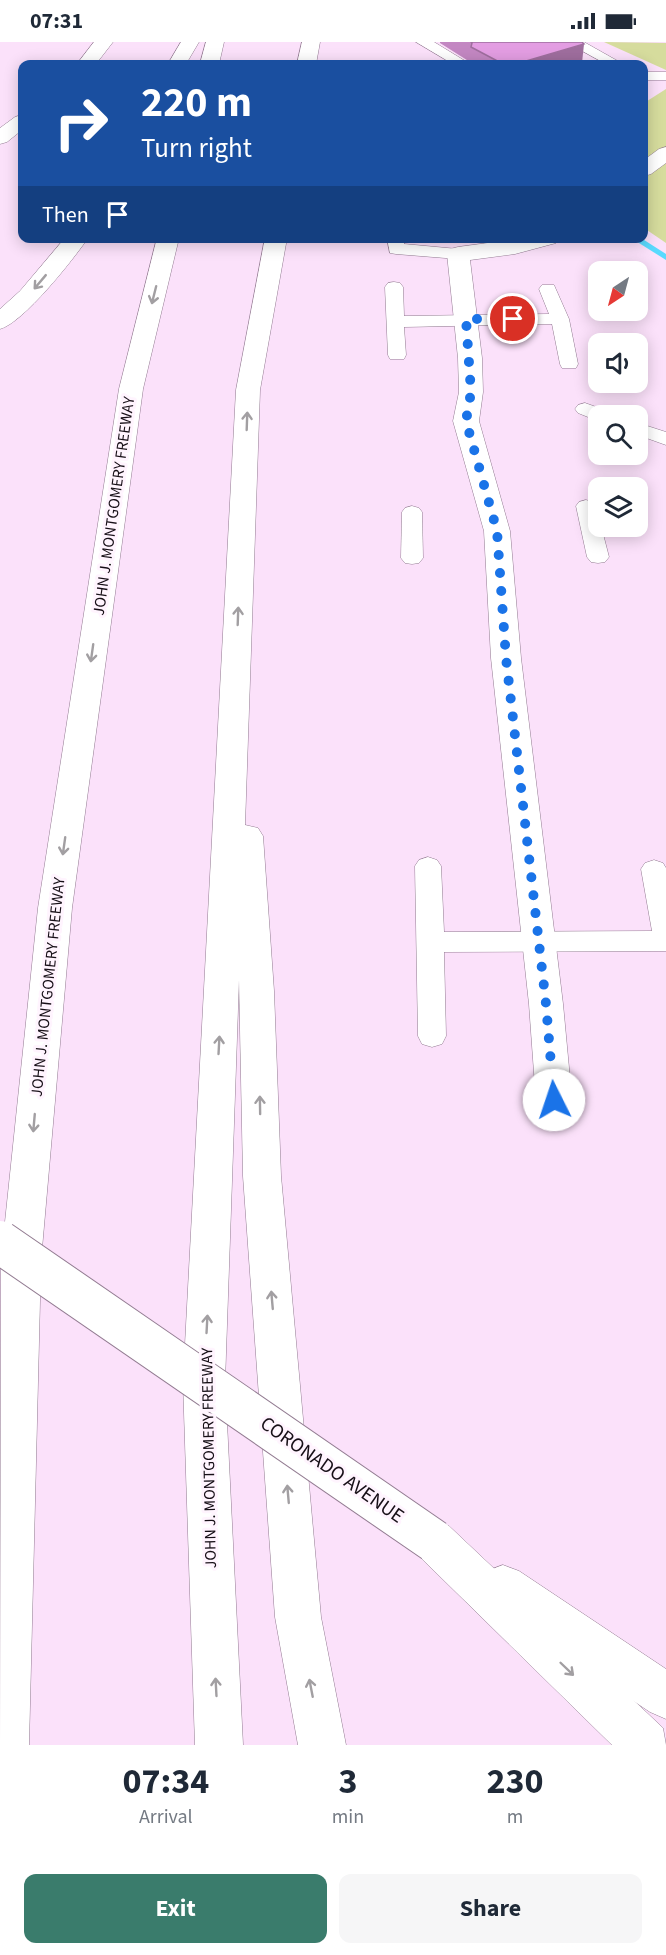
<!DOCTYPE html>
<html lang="en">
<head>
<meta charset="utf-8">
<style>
	:root { --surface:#fff; --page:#f6f6f7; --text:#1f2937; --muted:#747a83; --accent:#3a7c6c }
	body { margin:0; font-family:"Source Sans 3",sans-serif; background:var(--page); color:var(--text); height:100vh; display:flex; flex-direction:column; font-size:22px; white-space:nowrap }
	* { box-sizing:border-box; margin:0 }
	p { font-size:20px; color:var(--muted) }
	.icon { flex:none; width:33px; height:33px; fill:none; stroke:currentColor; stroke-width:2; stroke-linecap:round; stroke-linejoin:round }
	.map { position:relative; height:1703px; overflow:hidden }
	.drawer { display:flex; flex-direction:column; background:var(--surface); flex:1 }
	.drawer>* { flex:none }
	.guide { position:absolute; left:18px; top:18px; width:630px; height:183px; border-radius:12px; box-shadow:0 3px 15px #0003; background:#1a4fa0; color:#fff; overflow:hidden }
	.needle { width:39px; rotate:216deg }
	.tools { position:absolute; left:588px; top:219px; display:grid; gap:12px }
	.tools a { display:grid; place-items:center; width:60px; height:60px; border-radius:12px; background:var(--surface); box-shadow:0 3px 15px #0003; font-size:30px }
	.pin { position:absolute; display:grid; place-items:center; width:51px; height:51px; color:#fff; margin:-26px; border:3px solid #fff; border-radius:50%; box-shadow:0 2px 6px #0007 }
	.me { position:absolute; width:66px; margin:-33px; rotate:356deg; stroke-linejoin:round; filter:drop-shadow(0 0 4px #0008) }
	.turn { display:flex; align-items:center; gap:21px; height:126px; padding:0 24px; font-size:27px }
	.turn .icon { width:78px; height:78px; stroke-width:2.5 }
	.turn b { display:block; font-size:42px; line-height:51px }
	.then { display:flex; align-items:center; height:57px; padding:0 24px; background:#0003; gap:12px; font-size:22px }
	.eta { display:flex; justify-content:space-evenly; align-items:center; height:102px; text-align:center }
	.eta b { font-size:36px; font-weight:700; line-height:42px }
	.button { display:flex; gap:12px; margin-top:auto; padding:12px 24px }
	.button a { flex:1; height:69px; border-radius:12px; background:var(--accent); color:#fff; font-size:24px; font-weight:700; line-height:69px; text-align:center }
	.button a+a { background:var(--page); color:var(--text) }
	.status { display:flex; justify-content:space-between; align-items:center; height:42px; padding:0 30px; background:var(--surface); direction:ltr }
	.status svg { height:16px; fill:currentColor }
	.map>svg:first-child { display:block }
</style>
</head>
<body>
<div class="status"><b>07:31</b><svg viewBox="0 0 49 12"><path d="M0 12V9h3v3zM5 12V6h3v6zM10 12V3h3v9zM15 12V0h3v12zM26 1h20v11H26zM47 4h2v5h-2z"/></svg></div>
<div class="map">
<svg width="666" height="1703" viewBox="0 0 666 1703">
	<rect width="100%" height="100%" fill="#fbe1fa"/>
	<!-- green -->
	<g fill="#d6dc9d">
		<polygon points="604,0 666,1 666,28"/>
		<polygon points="666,47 666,201 644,186 644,61"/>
	</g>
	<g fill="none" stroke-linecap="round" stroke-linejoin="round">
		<!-- stream -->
		<polygon fill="#5adafe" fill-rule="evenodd" points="631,196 641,196 666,212 666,218"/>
		<defs>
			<g id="lane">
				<polygon points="416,0 434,0 470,22 453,22"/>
				<polygon points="566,0 584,0 623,22 606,22"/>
				<rect x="644" y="30" width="22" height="8"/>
				<polygon points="387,196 404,196 404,202 458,207 464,208 467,212 464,216 458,217 396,212 390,211"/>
				<polygon points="394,240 400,241 403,245 404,274 549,272 539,247 542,243 554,243 569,277 578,322 576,326 562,326 560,322 552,282 404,285 406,313 404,317 390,317 388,313 385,245 388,241"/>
				<polygon points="585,361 610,370 612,374 598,374 598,379 578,371 575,367 578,363"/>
				<polygon points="638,381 666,390 666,403 638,393"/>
				<polygon points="586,458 593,460 598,473 598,484 601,484 609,515 605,520 598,521 591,520 587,515 576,464 579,460"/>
				<polygon points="412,464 419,466 422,470 423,516 419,521 412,522 405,521 401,516 402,470 405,466"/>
				<polygon points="428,815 437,818 441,824 444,890 652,889 641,827 645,821 654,818 663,821 666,826 666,909 444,910 446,994 442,1002 432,1005 422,1002 418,994 415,824 419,818"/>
			</g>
			<g id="street">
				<polygon points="666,105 666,121 651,132 644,134 644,118 659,107"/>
				<polygon points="525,196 559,196 556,201 515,212 470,218 482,316 483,350 479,379 510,489 521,616 563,962 572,1058 567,1068 554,1073 541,1068 536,1058 529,962 491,616 484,489 453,379 459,350 458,316 447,212 450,207 458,205"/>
			</g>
			<g id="secondary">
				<polygon points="94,0 113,0 96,22 77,22"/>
				<polygon points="22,73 22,88 7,100 0,102 0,86 15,75"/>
			</g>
			<polygon id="primary" points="503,1523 519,1529 666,1627 666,1677 650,1670 487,1561 481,1545 487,1529"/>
			<g id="highway">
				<polygon points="181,0 199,0 186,22 168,22"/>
				<polygon points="206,0 224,0 219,22 200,22"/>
				<polygon points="302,0 320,0 316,22 297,22"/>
				<path d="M65 196H88C73 218 23 281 0 287V267L20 249Z"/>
				<polygon points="157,196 179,196 143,347 72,866 41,1218 29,1703 0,1703 1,1218 38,866 119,347"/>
				<polygon points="265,196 287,196 260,348 245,783 258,786 263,794 274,949 281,1134 321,1575 346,1703 298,1703 275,1575 243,1134 239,938 225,1340 243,1703 195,1703 183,1340 236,348"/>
				<polygon points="434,1478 449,1484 663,1686 666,1703 612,1703 419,1514 412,1499 419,1484"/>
			</g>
		</defs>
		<!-- lane casing -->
		<use href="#lane" stroke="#927b91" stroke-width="1"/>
		<!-- street casing -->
		<use href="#street" stroke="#927b91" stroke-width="1"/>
		<!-- secondary casing -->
		<use href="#secondary" stroke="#927b91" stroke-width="1"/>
		<!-- primary casing -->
		<use href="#primary" stroke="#927b91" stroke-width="1"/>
		<!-- highway casing -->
		<use href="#highway" stroke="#927b91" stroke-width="1"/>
		<!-- lane -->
		<use href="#lane" fill="#fff" fill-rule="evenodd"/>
		<!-- street -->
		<use href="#street" fill="#fff" fill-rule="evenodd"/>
		<!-- secondary -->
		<use href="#secondary" fill="#fff" fill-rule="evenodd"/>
		<!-- primary -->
		<use href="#primary" fill="#fff" fill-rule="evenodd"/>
		<!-- highway -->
		<use href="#highway" fill="#fff" fill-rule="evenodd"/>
		<defs>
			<polyline id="primary-bridge" points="0,1200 434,1499"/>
		</defs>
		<!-- primary-bridge casing -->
		<use href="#primary-bridge" stroke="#927b91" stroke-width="44" stroke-linecap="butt"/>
		<!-- primary-bridge -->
		<use href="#primary-bridge" stroke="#fff" stroke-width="42"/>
	</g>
	<!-- wall -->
	<polygon fill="#c387c2" points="440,0 582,0 582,21 578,22 470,22 470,20 440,1"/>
	<!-- shaded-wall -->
	<polygon fill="#9f6e9e" points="584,2 582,21 578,22 516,22"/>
	<!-- building -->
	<polygon fill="#e39de2" stroke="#9f6e9e" stroke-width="1.5" points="471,0 582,0 584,2 516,22 503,22 471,5 472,1"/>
	<!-- one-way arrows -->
	<defs><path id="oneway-shaft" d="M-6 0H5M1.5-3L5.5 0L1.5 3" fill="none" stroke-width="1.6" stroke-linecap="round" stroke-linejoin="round" transform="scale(1.5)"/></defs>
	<g stroke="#a29fa2">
		<use href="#oneway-shaft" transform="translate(40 240) rotate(130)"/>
		<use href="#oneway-shaft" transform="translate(154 253) rotate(104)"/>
		<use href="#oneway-shaft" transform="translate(247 379) rotate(-88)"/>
		<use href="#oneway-shaft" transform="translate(238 574) rotate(-88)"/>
		<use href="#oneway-shaft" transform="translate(92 611) rotate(98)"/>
		<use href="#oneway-shaft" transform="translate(64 804) rotate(98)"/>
		<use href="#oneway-shaft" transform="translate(219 1003) rotate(-87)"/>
		<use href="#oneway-shaft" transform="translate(260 1063) rotate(-91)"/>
		<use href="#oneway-shaft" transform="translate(34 1081) rotate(95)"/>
		<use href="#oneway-shaft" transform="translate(272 1258) rotate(-95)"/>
		<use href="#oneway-shaft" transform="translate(207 1282) rotate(-87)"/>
		<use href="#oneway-shaft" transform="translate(288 1452) rotate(-95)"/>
		<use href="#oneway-shaft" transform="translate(567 1627) rotate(44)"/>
		<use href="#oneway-shaft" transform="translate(216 1645) rotate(-93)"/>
		<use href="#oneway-shaft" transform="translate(311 1646) rotate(-101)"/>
	</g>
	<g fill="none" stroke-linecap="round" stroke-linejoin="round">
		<!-- route -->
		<polyline stroke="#1a73e8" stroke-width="10" stroke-dasharray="0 18" points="513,277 466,277 471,350 466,379 497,489 506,616 546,962 554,1058"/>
	</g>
	<g text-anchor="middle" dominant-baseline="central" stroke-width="6" stroke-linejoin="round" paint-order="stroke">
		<!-- street labels -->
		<g font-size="16" fill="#170f17" stroke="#fff4fe">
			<text transform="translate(114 464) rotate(-82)">JOHN J. MONTGOMERY FREEWAY</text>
			<text transform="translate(48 945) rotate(-84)">JOHN J. MONTGOMERY FREEWAY</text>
			<text transform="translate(209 1416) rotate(-91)">JOHN J. MONTGOMERY FREEWAY</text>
		</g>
		<!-- near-street labels -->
		<g font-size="20" fill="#170f17" stroke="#fff4fe">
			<text transform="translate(332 1428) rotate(35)">CORONADO AVENUE</text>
		</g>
	</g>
</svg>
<div class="tools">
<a><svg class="needle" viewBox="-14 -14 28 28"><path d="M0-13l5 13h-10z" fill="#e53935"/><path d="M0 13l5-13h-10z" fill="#747a83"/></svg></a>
<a><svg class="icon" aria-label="sound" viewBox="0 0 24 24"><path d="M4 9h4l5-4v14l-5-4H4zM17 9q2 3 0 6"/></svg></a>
<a><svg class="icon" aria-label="search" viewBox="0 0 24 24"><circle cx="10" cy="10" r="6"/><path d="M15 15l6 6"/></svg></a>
<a><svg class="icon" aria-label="layers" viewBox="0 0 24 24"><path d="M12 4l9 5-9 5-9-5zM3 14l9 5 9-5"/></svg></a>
</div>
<div class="pin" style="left:513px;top:277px;background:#d93025"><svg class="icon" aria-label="arrive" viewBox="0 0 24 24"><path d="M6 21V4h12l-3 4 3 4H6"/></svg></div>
<svg class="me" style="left:554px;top:1058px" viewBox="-20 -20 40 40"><circle r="19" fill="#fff"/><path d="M0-13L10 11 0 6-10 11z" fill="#1a73e8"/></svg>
<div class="guide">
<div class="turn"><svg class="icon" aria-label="right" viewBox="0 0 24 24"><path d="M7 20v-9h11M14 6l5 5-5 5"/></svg><div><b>220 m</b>Turn right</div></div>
<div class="then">Then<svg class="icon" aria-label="arrive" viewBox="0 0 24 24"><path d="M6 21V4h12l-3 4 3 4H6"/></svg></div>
</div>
</div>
<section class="drawer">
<div class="eta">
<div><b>07:34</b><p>Arrival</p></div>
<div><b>3</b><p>min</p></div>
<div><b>230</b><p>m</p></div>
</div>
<div class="button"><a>Exit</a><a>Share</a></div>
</section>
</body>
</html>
